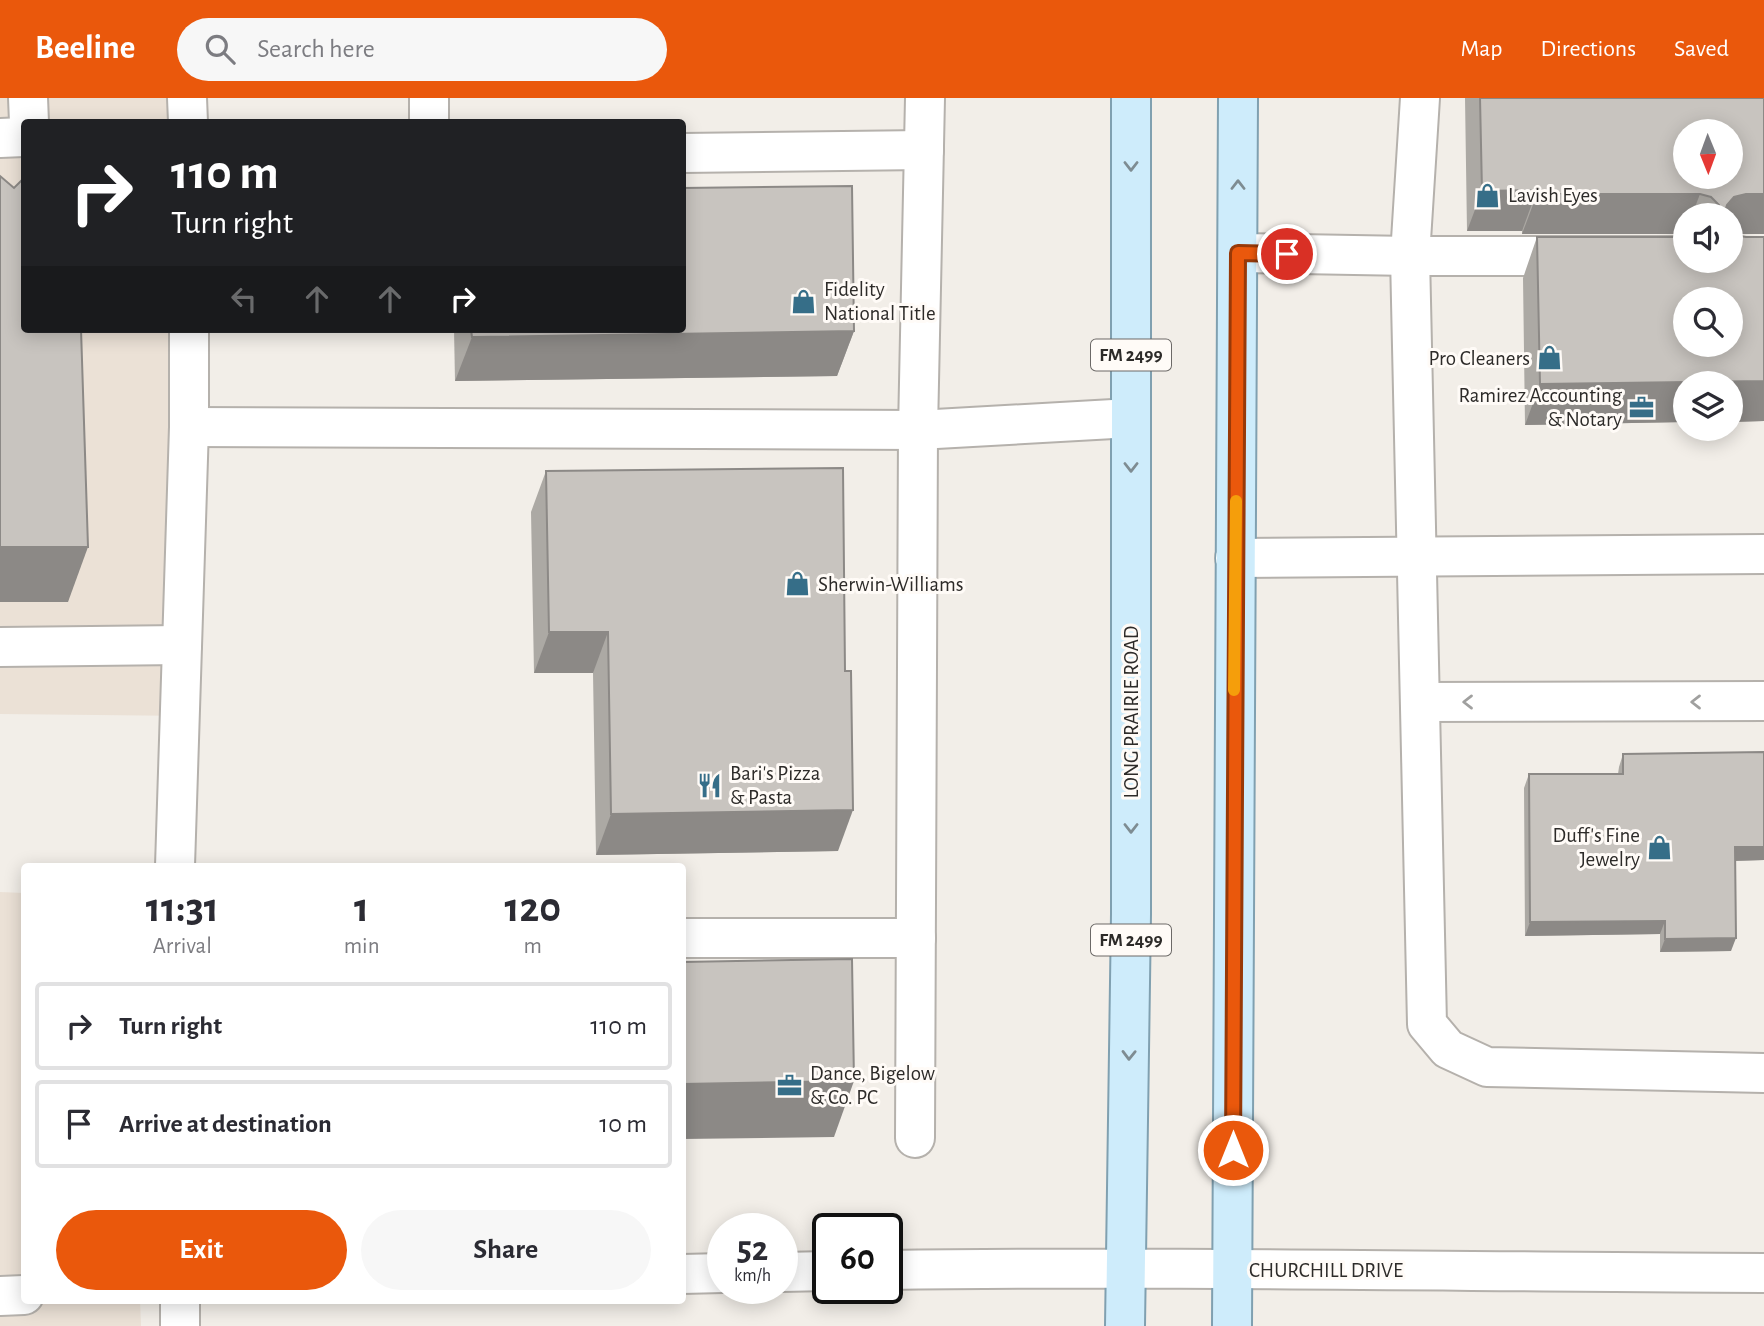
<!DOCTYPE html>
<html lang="en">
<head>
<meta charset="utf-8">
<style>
	:root { --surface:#fff; --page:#f7f7f7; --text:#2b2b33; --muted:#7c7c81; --line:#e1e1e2; --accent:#ea580c }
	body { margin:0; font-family:"Alegreya Sans",sans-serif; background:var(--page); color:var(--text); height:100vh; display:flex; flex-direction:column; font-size:26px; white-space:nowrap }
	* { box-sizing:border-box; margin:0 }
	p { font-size:23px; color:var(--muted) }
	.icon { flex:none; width:38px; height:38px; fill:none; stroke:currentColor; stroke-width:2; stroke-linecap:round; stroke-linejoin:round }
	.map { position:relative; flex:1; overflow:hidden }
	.sheet { position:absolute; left:21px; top:765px; width:665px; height:441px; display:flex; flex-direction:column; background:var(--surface); border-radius:7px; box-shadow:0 4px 18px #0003 }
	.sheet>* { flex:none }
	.guide { position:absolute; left:21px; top:21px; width:665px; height:214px; border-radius:7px; box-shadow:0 4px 18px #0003; background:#202124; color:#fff; overflow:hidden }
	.needle { width:46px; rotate:179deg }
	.buttons { position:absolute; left:1673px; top:21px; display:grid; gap:14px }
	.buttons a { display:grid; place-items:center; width:70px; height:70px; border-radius:50%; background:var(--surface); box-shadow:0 4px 18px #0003; font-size:35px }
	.speed { position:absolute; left:707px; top:1115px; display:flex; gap:14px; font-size:35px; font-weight:700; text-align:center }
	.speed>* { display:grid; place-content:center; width:91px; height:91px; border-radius:50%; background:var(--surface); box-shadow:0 4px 18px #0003; line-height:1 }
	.speed small { font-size:18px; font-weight:400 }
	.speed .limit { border:4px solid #111; border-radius:10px; background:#fff; color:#111 }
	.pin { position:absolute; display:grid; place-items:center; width:60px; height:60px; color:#fff; margin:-30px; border:4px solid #fff; border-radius:50%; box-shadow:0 2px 7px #0007 }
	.me { position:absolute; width:77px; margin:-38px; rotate:0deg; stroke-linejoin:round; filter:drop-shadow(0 0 5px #0008) }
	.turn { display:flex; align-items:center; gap:24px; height:147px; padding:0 35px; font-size:32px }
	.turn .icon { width:91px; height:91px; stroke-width:2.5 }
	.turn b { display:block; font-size:49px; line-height:60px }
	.lanes { display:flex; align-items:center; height:66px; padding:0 35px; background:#0003; justify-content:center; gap:35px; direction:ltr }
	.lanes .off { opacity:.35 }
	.eta { display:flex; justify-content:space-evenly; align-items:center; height:119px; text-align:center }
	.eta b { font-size:42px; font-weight:600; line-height:49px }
	.cta { display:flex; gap:14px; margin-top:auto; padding:14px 35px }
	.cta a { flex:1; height:80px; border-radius:42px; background:var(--accent); color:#fff; font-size:28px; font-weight:600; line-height:80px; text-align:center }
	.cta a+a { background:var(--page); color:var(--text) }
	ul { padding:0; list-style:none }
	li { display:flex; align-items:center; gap:21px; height:88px; margin:0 14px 10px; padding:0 21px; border:4px solid var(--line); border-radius:7px }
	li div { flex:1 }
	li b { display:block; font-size:26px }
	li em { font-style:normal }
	header { display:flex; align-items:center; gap:42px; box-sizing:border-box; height:98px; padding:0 35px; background:var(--accent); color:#fff }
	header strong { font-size:33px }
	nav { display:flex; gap:38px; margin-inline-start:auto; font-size:24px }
	.search { width:490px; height:63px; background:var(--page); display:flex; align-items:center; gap:18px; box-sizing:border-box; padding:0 24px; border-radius:38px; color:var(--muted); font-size:26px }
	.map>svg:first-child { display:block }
</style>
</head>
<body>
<header>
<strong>Beeline</strong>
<div class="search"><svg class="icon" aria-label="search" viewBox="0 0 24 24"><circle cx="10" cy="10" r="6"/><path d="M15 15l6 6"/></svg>Search here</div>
<nav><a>Map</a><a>Directions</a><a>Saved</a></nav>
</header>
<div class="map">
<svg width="1764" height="1228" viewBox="0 0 1764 1228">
	<rect width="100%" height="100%" fill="#f2eee8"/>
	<!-- built -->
	<g fill="#ebe1d6">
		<polygon points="0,0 185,0 186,24 24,24 24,231 188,231 192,618 0,616"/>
		<polygon points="0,794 24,795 24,1202 140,1202 141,1228 0,1228"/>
	</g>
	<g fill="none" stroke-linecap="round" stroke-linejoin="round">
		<defs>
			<g id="minor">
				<polyline points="28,0 29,24"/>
				<polyline points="187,0 188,24"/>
				<polyline points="1420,0 1410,158 1427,926 1448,951 1487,969 1764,975"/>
				<polyline points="429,24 429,0"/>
				<polyline points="0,40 24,39"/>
				<polyline points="682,55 924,52"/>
				<polyline points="1238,155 1410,158 1685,158"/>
				<polyline points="189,329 918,332 1131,320"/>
				<polyline points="1235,460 1764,456"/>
				<polyline points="0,549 182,547"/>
				<polyline points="1421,604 1764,603"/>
				<polyline points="175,768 189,329 189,231"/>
				<polyline points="682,840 916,840"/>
				<polyline points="915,1040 918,332 925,0"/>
				<path d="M887 1172C1180 1168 1472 1174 1764 1175"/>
				<polyline points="782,1174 828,1173"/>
				<polyline points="682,1176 723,1175"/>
				<polyline points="0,1198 24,1197"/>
				<polyline points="180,1228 180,1202"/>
			</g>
			<g id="major">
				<polyline points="1125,1228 1131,816 1131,0"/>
				<polyline points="1232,1228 1238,0"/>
			</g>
		</defs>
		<!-- minor casing -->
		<use href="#minor" stroke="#b5b1ac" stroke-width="42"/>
		<!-- major casing -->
		<use href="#major" stroke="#80a0b0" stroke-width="42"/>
		<!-- minor -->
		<use href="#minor" stroke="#fff" stroke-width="38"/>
		<!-- major -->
		<use href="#major" stroke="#ceecfb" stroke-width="38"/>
	</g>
	<!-- wall -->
	<g fill="#aca9a4">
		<polygon points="1465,0 1764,0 1764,136 1735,136 1746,139 1764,139 1764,323 1731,324 1731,285 1685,285 1685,324 1525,327 1523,180 1537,139 1685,163 1731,117 1685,117 1685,136 1522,136 1522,133 1467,133"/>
		<polygon points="454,231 682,231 854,233 837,278 455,283"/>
		<polygon points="546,373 838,753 596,757 593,575 534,575 531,414"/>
		<polygon points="1764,654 1764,762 1735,763 1731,853 1660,854 1660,836 1525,838 1524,690 1529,676 1618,676 1619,669 1623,656"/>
	</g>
	<!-- shaded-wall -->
	<g fill="#8c8986">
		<polygon points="1537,92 1522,133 1467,133 1482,93"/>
		<polygon points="1537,96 1700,96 1692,117 1685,117 1685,136 1522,136"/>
		<polygon points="1746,96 1764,96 1764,136 1731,136 1731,117 1723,117 1727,107 1734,99"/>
		<polygon points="854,233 837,278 455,283 472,239"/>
		<polygon points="1764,283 1764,323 1731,324 1731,285 1685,285 1685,324 1525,327 1540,286"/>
		<polygon points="0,449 88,449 68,504 0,504"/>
		<polygon points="549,534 608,534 593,575 534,575"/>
		<polygon points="853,712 838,753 596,757 611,716"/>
		<polygon points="1735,749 1764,749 1764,762 1730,763"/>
		<polygon points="1665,823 1660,836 1525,838 1530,824"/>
		<polygon points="1736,840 1731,853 1660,854 1665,841"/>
		<polygon points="854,983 834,1039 682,1041 682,986"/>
	</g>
	<!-- building -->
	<g fill="#c8c4bf" stroke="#8c8986" stroke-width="2" fill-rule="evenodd">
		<path d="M1480 0H1764V96H1746L1734 99 1727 107 1724 117H1721L1719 107 1711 99 1700 96H1537V92L1482 93ZM1685 33H1731V79H1685Z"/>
		<polygon points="0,78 14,90 24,80 24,231 81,231 88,449 0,449"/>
		<polygon points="852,88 854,233 472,239 471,231 682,231 682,90"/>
		<path d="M1731 132 1735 137 1746 139H1764V283L1540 286 1537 139H1685V163H1731ZM1685 201H1731V247H1685Z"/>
		<polygon points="843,370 845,573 851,573 853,712 611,716 608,534 549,534 546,373"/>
		<polygon points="1764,654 1764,749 1735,749 1736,840 1665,841 1665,823 1530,824 1529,676 1623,676 1623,656"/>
		<polygon points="852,861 854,983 682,986 682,864"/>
	</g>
	<!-- one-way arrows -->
	<defs><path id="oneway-chevron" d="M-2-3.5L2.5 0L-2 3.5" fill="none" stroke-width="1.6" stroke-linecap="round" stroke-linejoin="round" transform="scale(1.75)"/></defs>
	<g stroke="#7e8c92">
		<use href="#oneway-chevron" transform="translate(1131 68) rotate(90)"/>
		<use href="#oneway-chevron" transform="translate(1238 87) rotate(-90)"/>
		<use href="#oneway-chevron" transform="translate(1131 369) rotate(90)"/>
		<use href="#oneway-chevron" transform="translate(1131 730) rotate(90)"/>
		<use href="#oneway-chevron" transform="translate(1129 957) rotate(91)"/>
	</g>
	<g stroke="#a0a09f">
		<use href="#oneway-chevron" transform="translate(1468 604) rotate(180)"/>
		<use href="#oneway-chevron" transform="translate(1696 604) rotate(180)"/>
	</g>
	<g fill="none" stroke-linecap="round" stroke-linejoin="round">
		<defs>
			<polyline id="route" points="1233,1052 1238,155 1287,156"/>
		</defs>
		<!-- route casing -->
		<use href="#route" stroke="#983908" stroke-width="18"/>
		<!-- route -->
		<use href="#route" stroke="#ea580c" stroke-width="12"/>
		<!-- slow -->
		<polyline stroke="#f59e0b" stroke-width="12" points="1234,592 1236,403"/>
	</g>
	<!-- icons -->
	<defs>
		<symbol id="shop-bare" viewBox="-9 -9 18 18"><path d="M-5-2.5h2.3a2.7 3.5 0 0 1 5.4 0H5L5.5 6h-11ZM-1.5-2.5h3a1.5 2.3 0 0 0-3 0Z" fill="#366e88" stroke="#fffbf7" stroke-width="2.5" paint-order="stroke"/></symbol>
		<symbol id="office-bare" viewBox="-9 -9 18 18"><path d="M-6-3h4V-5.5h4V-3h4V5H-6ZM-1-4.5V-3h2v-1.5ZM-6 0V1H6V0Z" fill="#366e88" stroke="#fffbf7" stroke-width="2.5" paint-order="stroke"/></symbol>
		<symbol id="restaurant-bare" viewBox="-9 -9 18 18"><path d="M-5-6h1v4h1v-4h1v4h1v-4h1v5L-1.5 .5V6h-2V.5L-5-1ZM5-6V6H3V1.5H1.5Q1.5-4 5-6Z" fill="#366e88" stroke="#fffbf7" stroke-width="2.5" paint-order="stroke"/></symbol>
	</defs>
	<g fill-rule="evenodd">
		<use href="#shop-bare" x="1470" y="80" width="35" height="35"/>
		<use href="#shop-bare" x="786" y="186" width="35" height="35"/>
		<use href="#shop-bare" x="1532" y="242" width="35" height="35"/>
		<use href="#office-bare" x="1624" y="292" width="35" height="35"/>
		<use href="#shop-bare" x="780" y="468" width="35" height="35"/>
		<use href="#restaurant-bare" x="692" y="670" width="35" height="35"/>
		<use href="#shop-bare" x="1642" y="732" width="35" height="35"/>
		<use href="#office-bare" x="772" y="970" width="35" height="35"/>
	</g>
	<g text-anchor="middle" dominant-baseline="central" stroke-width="6" stroke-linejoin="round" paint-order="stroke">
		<!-- shield labels -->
		<g fill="#fffbf7" stroke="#6c6967" stroke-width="2">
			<rect x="1091" y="241.5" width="80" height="31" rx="5"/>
			<rect x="1091" y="826.5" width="80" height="31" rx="5"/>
		</g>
		<g font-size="19" font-weight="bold" fill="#2d2b29">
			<text x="1131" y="257">FM 2499</text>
			<text x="1131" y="842">FM 2499</text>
		</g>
		<!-- poi labels -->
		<g font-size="21" fill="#2d2b29" stroke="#fffbf7" text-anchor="start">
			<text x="1508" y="97">Lavish Eyes</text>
			<text x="824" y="191">Fidelity<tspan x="824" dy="24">National Title</tspan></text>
			<text x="1530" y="260" text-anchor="end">Pro Cleaners</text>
			<text x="1622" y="297" text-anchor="end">Ramirez Accounting<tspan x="1622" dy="24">&amp; Notary</tspan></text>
			<text x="818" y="486">Sherwin-Williams</text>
			<text x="730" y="675">Bari's Pizza<tspan x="730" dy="24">&amp; Pasta</tspan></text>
			<text x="1640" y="737" text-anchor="end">Duff's Fine<tspan x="1640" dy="24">Jewelry</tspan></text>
			<text x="810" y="975">Dance, Bigelow<tspan x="810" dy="24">&amp; Co. PC</tspan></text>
		</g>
		<!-- street labels -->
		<g font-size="21" fill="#2d2b29" stroke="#fffbf7">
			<text transform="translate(1131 614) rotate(-90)">LONG PRAIRIE ROAD</text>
			<text x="1326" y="1172">CHURCHILL DRIVE</text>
		</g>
	</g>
</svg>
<div class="buttons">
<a><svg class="needle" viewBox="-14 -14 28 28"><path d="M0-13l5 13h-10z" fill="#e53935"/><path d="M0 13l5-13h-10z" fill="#7c7c81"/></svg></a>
<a><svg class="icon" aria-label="sound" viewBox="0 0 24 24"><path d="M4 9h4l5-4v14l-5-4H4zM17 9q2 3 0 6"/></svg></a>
<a><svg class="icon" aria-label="search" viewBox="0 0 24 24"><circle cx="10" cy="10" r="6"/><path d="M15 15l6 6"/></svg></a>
<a><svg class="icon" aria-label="layers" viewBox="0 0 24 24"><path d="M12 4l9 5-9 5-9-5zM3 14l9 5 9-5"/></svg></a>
</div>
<div class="speed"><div>52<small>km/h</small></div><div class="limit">60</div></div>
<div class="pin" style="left:1287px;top:156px;background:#d93025"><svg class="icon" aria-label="arrive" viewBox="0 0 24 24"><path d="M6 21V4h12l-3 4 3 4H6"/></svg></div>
<svg class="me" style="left:1233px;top:1052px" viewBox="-20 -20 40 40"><circle r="17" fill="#ea580c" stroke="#fff" stroke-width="3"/><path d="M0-11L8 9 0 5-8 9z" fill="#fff"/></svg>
<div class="guide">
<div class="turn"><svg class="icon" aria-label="right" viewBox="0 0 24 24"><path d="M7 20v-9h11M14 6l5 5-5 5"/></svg><div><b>110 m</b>Turn right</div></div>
<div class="lanes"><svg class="icon off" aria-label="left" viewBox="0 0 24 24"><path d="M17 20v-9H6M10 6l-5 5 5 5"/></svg><svg class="icon off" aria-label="ahead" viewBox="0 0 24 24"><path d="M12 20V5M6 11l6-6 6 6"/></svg><svg class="icon off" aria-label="ahead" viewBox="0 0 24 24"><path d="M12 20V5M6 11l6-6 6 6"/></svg><svg class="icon" aria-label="right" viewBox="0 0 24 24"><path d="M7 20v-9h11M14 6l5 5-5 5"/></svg></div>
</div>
<section class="sheet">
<div class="eta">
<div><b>11:31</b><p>Arrival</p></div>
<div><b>1</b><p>min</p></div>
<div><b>120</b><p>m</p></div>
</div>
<ul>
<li><svg class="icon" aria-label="right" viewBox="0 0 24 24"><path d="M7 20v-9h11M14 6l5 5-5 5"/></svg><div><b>Turn right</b></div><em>110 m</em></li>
<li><svg class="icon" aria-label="arrive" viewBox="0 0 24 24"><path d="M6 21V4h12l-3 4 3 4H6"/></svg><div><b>Arrive at destination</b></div><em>10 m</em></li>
</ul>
<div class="cta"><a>Exit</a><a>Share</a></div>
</section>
</div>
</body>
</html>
